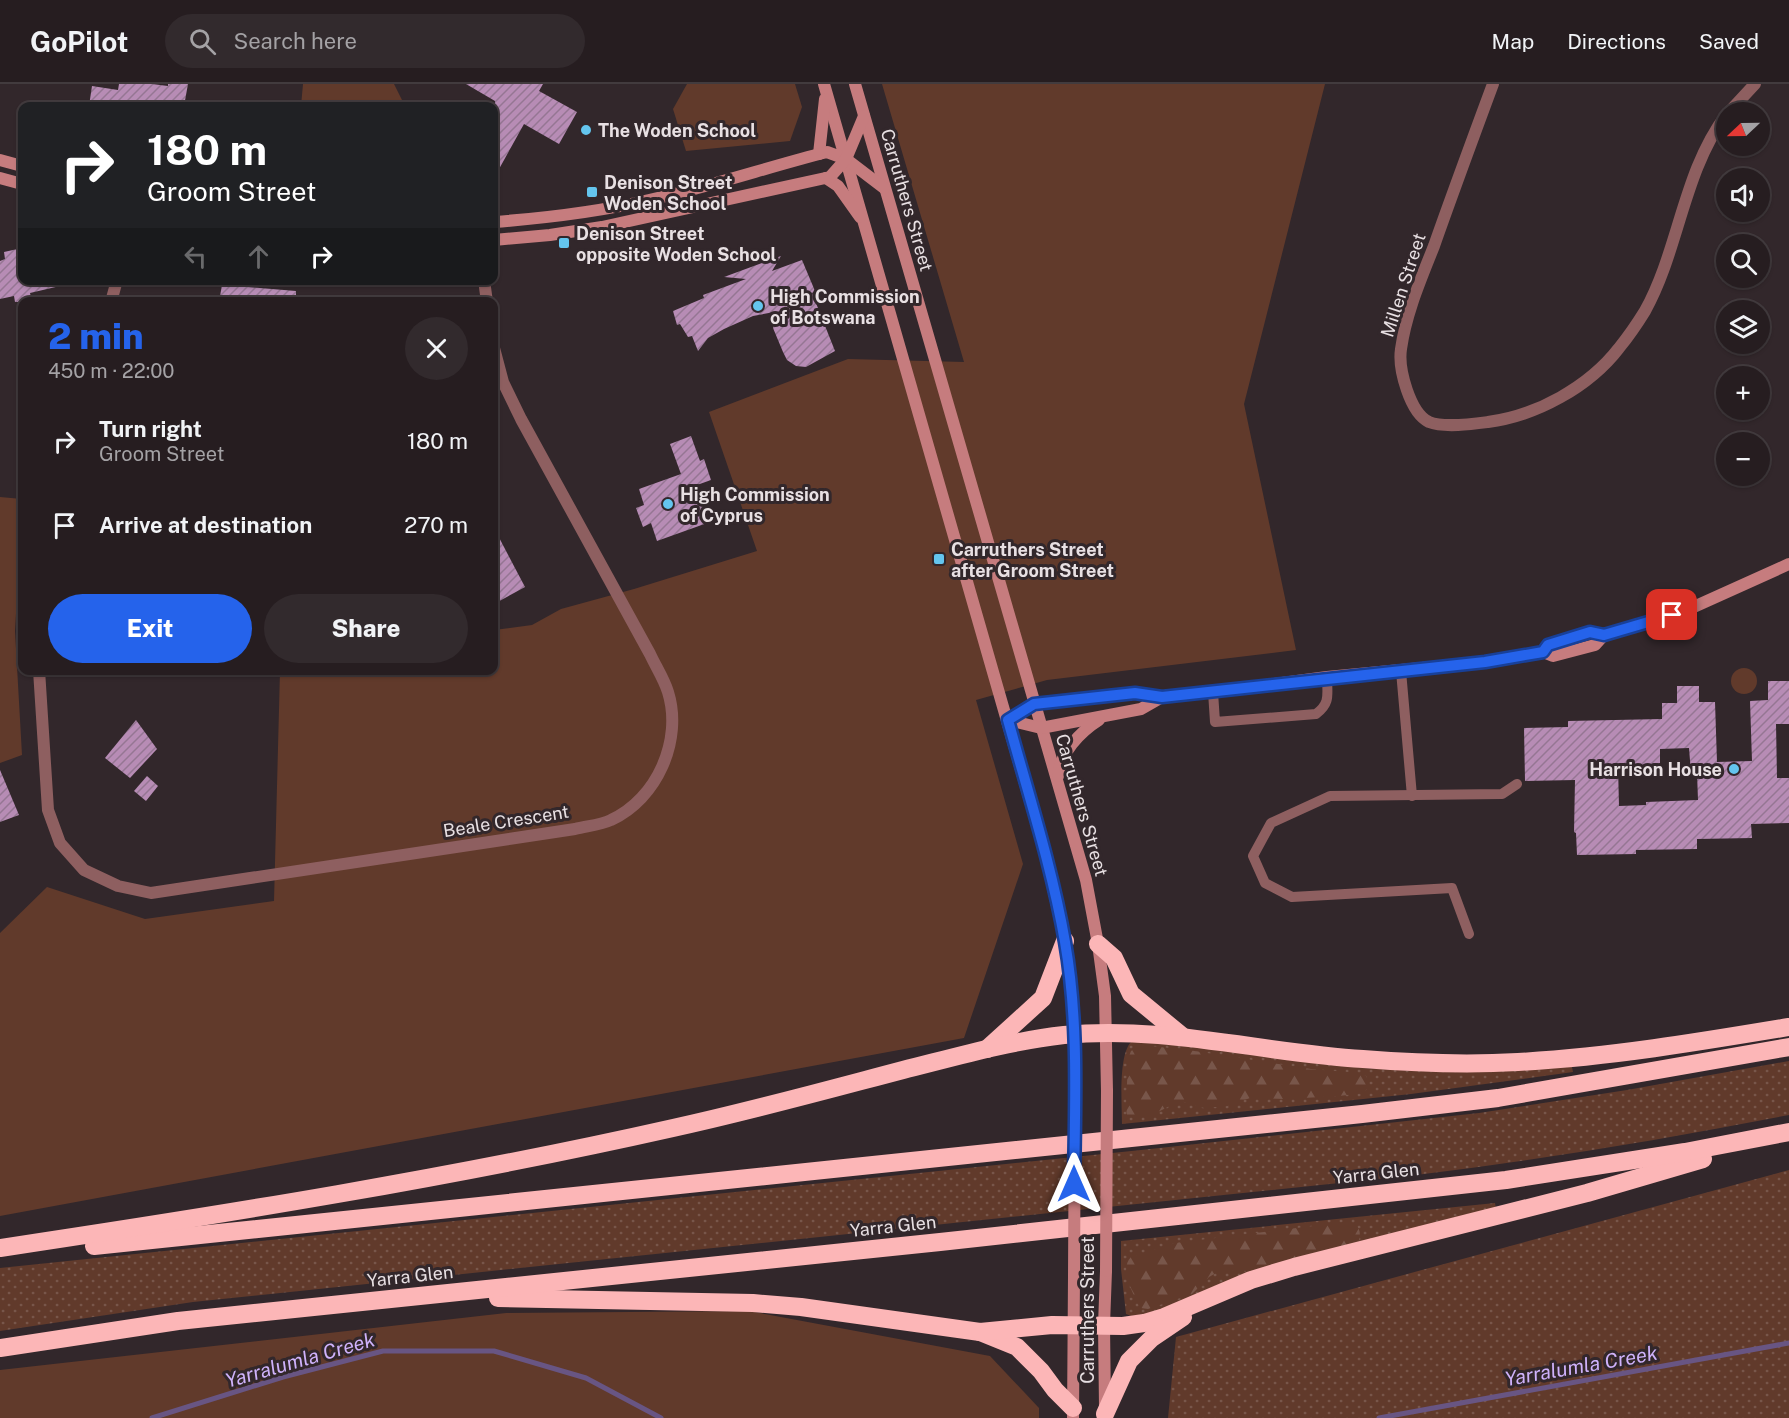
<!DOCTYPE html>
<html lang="en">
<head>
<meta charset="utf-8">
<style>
	:root { --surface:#261d20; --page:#322a2d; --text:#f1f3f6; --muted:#a4a2a5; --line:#423b3e; --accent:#2563eb }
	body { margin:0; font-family:"Public Sans",sans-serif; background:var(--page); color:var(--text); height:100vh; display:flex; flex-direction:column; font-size:22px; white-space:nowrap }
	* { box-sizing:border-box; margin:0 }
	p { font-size:20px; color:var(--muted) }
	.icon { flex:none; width:33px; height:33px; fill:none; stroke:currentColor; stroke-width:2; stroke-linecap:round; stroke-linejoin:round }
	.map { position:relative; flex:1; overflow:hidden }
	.panel { position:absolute; left:18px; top:213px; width:480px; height:378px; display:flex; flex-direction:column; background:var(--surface); border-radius:12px; box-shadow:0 2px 4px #0004,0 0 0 2px var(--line) }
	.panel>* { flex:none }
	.guide { position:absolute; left:18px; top:18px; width:480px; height:183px; border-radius:12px; box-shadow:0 2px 4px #0004,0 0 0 2px var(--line); background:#202124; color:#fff; overflow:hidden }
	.needle { width:39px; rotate:248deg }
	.buttons { position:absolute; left:1716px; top:18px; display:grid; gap:12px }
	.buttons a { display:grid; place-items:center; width:54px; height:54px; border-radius:50%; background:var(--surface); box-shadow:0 2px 4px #0004,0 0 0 2px var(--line); font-size:30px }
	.pin { position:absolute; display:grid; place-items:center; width:51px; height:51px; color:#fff; margin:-26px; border-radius:12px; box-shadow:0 3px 9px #0006 }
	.me { position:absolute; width:66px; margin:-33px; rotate:0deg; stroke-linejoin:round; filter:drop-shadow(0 0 4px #0008) }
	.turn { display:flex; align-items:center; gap:21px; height:126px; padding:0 30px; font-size:27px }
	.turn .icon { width:78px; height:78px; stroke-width:2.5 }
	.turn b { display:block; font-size:42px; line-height:51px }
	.lanes { display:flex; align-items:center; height:57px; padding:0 30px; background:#0003; justify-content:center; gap:30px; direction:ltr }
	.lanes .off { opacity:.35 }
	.round { display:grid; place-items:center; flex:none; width:63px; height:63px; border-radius:32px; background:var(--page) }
	.overview { display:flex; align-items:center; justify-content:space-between; height:102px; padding:0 30px }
	h1 { font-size:36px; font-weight:800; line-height:45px; color:var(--accent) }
	.action { display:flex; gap:12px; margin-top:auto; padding:12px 30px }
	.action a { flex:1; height:69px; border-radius:36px; background:var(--accent); color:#fff; font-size:24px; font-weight:800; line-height:69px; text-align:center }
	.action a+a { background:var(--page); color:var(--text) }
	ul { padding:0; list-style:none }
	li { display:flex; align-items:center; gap:18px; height:84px; padding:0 30px }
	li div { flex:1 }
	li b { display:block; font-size:22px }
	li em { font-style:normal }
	header { display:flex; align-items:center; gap:36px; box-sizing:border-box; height:84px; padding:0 30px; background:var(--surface); border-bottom:2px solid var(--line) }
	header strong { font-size:28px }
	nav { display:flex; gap:33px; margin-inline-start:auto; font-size:21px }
	.search { width:420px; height:54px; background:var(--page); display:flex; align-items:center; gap:15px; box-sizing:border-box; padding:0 21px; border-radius:33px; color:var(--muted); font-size:22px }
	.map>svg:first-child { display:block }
</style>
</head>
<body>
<header>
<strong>GoPilot</strong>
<div class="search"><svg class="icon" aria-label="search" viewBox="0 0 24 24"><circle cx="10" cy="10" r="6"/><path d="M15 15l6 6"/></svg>Search here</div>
<nav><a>Map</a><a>Directions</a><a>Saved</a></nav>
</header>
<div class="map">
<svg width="1789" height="1334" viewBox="0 0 1789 1334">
	<defs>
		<pattern id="grass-dots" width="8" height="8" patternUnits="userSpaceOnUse" patternTransform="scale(1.5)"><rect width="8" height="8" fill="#613a2b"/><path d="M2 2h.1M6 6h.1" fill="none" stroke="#78564a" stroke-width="1.8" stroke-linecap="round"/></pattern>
		<pattern id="forest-firs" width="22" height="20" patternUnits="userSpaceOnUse" patternTransform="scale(1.5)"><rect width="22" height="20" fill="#613a2b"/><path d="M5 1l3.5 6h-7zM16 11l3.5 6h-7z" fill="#78564a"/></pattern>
		<pattern id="building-hatch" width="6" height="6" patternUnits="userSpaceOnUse" patternTransform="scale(1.5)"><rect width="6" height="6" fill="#b78cb5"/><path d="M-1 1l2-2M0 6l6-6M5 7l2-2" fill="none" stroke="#957693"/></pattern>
	</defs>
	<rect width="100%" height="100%" fill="#32272b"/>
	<!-- grass -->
	<g fill="url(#grass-dots)">
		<path d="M1152 956 1363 984 1418 987 1572 983 1573 988 1411 1010 1122 1040C1122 1021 1118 972 1131 958Z"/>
		<path d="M1789 977V1031C1665 1055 1541 1076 1416 1091L193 1218 0 1247V1184L1141 1066 1479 1029 1627 1006Z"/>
		<polygon points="1789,1086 1789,1334 1168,1334 1176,1253"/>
		<polygon points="1495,1119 1496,1125 1145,1230 1131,1232 1126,1230 1121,1185 1121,1157"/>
	</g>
	<!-- forest -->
	<g fill="url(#forest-firs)">
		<path d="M1141 961 1188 966 1311 985 1360 989 1366 992 1370 1002 1363 1009 1339 1012 1285 1015 1250 1014 1228 1022 1204 1024 1181 1017C1162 1024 1150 1037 1127 1031L1126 1024 1128 975 1131 967Z"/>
		<path d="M1346 1138C1357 1138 1362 1146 1359 1156L1354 1159 1246 1188 1226 1186 1216 1189 1209 1193 1192 1210 1148 1225 1141 1224 1139 1222C1133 1209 1119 1185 1131 1173L1175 1159Z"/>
	</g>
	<!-- green -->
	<g fill="#613a2b">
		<polygon points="303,0 394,0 405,22 301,22"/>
		<polygon points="687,0 795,0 802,23 790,57 686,67 673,25"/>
		<polygon points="882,0 1325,0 1244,320 1296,566 1047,596 976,616 1023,780 964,954 0,1132 0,849 47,803 145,835 274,817 280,587 494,586 494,546 532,541 561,525 634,505 757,467 709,328 848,275 964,278"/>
		<polygon points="0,413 22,415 22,427 15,547 22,671 0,679"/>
		<circle cx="1744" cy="597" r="13"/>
		<polygon points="749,1227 990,1272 1039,1324 1039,1334 0,1334 0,1286 506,1229"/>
	</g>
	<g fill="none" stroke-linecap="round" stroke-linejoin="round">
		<!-- stream -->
		<g stroke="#685583" stroke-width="5">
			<polyline points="152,1334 283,1293 383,1267 494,1267 586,1294 661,1334"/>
			<polyline points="1379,1334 1789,1259"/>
		</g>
	</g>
	<!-- building -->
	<g fill="url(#building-hatch)" fill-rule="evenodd">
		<polygon points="119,0 152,0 168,2 168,0 188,0 184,22 89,22 92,2 118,6"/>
		<polygon points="466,0 543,0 539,7 577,28 559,60 524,40 494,94 495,17"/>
		<polygon points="22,164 22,196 59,196 60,202 30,209 32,218 15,218 14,212 0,215 0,177 5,175 4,168"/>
		<polygon points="781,172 772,187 802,176 815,207 812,209 835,267 806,283 796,282 787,276 783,268 773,244 774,228 753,232 724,245 708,254 698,267 692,252 688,253 680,240 677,241 673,227 704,214 703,211 746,195 724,193"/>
		<polygon points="222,201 296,207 296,218 219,218"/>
		<polygon points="691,352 700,377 704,375 711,396 697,401 710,438 657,457 651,439 643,443 636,424 644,421 639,405 681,390 670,360"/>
		<polygon points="494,444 525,503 494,520"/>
		<path d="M1768 597H1789V640H1776L1777 694H1789V739L1751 740 1752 754 1697 755V765L1636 766V770L1577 771 1576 749 1574 748 1575 696 1525 697 1524 644 1568 643V637L1662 635V619H1677V602H1699V618H1715L1717 678 1752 677 1750 617 1768 616ZM1689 664 1691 689H1697L1698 716 1646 718V721L1619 722 1618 682 1660 680V665Z"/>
		<polygon points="136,636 157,665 130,694 105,674"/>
		<polygon points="0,686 19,731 0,738"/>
		<polygon points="147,692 158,702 146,717 134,707"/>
	</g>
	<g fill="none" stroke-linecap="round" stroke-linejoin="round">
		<!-- lane -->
		<g stroke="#8e5f60" stroke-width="10">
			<polyline points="1401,587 1412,712"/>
			<path d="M1213 608 1215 638 1316 630C1331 619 1327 610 1327 593"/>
			<polyline points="1469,850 1452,804 1292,813 1265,799 1253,772 1271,739 1330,712 1502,710 1517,700"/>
		</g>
		<!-- street -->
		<g stroke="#8e5f60" stroke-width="12">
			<path d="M1493 0C1473 54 1453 108 1434 162 1421 195 1406 229 1401 265 1398 285 1410 329 1429 338 1444 344 1473 340 1488 338 1536 332 1589 303 1619 264 1628 253 1637 240 1645 227 1679 166 1683 88 1726 31"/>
			<polyline points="1729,28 1755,0"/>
			<polyline points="484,196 487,218"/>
			<polyline points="111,218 117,196"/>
			<path d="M39 586 48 726 60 759 84 786 118 802 151 809 575 745C587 742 601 741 611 736 657 715 683 656 668 608 664 595 656 583 650 570L521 335 503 298 494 264"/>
		</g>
		<!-- secondary -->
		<g stroke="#c67c7e" stroke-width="12">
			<polyline points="824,0 1045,769 1065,857 1074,927 1075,1009"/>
			<polyline points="855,0 1086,796 1098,860 1105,912 1107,1007"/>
			<polyline points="819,70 825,15"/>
			<polyline points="0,76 22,82"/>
			<polyline points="0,94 22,100"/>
			<polyline points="826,94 838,102 860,133"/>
			<path d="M494 138C546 134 598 128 649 116 709 103 768 83 827 68L846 75 884 104"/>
			<polyline points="494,156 550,151 602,143 830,93 846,75 864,32"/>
			<polyline points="1543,568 1548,561 1590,548 1604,551 1687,526 1789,480"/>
			<polyline points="1008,636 1034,620 1135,609 1162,613 1213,608 1327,593 1485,578 1543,568 1553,572 1595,561 1604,551"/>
			<polyline points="1008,636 1041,644 1141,625 1162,613"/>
			<path d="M1058 692C1060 669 1080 648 1099 636"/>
			<polyline points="1105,1324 1104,1241 1106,1187"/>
			<polyline points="1073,1334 1074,1192"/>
		</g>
		<!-- highway -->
		<g stroke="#fcb6b7" stroke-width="18">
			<polyline points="1098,860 1114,874 1131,910 1182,952"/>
			<polyline points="987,965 1043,914 1065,857"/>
			<polyline points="94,1162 1362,1030 1498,1014 1789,963"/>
			<path d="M0 1164C226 1130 451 1094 673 1044 751 1027 827 1006 903 986 955 973 1010 957 1064 951 1164 941 1263 969 1363 975 1414 979 1466 981 1518 978 1609 973 1699 958 1789 943"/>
			<polyline points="498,1214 753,1219 801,1223 980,1248 1017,1263 1041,1287 1055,1306 1073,1324"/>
			<polyline points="980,1248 1052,1241 1123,1242 1144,1239 1164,1233 1251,1196 1294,1183 1587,1109 1703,1075"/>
			<polyline points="0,1264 178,1237 940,1158 1506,1096 1685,1068 1789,1048"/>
			<polyline points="1105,1330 1129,1277 1152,1254 1183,1233"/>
		</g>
		<!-- secondary-bridge -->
		<g stroke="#c67c7e" stroke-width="12">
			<polyline points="1106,1187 1107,1007"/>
			<polyline points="1074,1192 1075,1009"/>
		</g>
	</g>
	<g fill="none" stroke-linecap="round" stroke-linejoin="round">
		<defs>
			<path id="route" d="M1074 1100C1075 1020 1079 938 1065 858 1052 783 1028 709 1008 636L1034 620 1135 609 1162 613 1485 578 1543 568 1548 561 1590 548 1604 551 1672 531"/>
		</defs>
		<!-- route casing -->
		<use href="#route" stroke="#184099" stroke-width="15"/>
		<!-- route -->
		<use href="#route" stroke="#2563eb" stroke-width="10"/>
	</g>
	<!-- markers -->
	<g fill="#64c5ee" stroke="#32272b" stroke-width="2">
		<circle cx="586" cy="46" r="6"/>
		<rect x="586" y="102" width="12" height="12" rx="3"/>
		<rect x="558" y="153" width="12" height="12" rx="3"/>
		<circle cx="758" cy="222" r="6"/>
		<circle cx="668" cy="420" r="6"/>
		<rect x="933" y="469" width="12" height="12" rx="3"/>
		<circle cx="1734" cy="685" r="6"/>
	</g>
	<g text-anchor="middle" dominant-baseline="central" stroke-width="6" stroke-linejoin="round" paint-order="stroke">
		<!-- poi labels -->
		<g font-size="18" font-weight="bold" fill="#e8e0e3" stroke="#32272b" text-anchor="start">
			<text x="598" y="46">The Woden School</text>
			<text x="604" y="98">Denison Street<tspan x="604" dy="21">Woden School</tspan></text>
			<text x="576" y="149">Denison Street<tspan x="576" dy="21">opposite Woden School</tspan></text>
			<text x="770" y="212">High Commission<tspan x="770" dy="21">of Botswana</tspan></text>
			<text x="680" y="410">High Commission<tspan x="680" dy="21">of Cyprus</tspan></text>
			<text x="951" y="465">Carruthers Street<tspan x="951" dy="21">after Groom Street</tspan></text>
			<text x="1722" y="685" text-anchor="end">Harrison House</text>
		</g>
		<!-- street labels -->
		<g font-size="18" fill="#e8e0e3" stroke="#32272b">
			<text transform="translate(907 116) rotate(74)">Carruthers Street</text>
			<text transform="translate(1403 201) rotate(-72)">Millen Street</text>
			<text transform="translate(1082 721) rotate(74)">Carruthers Street</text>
			<text transform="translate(506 737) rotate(-9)">Beale Crescent</text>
			<text transform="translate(1376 1089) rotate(-6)">Yarra Glen</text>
			<text transform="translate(893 1142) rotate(-6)">Yarra Glen</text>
			<text transform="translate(410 1192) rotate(-6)">Yarra Glen</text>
			<text transform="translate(1087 1226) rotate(-90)">Carruthers Street</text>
		</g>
		<!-- water labels -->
		<g font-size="20" font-style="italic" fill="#cfb2fb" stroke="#32272b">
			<text transform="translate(300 1276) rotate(-16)">Yarralumla Creek</text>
			<text transform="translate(1581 1282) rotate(-10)">Yarralumla Creek</text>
		</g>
	</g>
</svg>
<div class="buttons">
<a><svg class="needle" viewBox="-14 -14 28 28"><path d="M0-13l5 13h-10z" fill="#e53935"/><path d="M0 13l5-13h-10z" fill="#a4a2a5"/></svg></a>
<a><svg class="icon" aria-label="sound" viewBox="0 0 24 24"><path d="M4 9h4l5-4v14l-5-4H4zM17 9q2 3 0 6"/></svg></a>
<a><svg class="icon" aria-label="search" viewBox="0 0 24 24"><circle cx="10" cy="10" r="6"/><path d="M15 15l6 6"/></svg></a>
<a><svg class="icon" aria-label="layers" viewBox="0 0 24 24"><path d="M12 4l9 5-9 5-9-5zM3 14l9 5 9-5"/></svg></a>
<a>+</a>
<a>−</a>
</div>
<div class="pin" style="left:1672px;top:531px;background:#d93025"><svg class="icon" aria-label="arrive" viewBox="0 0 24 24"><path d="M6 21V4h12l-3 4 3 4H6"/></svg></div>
<svg class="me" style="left:1074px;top:1100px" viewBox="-20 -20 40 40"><path d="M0-17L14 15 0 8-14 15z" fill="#2563eb" stroke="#fff" stroke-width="4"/></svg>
<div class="guide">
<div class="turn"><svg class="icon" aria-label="right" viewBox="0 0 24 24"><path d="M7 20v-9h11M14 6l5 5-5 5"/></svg><div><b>180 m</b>Groom Street</div></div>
<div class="lanes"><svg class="icon off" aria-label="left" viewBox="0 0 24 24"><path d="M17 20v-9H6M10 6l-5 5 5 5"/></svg><svg class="icon off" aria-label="ahead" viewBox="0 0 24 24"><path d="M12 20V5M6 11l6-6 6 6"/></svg><svg class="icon" aria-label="right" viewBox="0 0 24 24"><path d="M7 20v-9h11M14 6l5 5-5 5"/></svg></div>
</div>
<section class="panel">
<div class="overview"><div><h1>2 min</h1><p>450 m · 22:00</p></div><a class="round"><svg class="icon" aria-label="close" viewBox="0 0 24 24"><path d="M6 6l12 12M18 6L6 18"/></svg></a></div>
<ul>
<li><svg class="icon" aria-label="right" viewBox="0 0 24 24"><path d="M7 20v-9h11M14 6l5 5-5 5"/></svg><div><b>Turn right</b><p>Groom Street</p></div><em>180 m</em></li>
<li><svg class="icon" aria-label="arrive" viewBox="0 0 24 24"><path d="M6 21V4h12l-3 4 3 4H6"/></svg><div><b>Arrive at destination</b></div><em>270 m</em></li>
</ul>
<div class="action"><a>Exit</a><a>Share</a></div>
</section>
</div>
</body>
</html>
